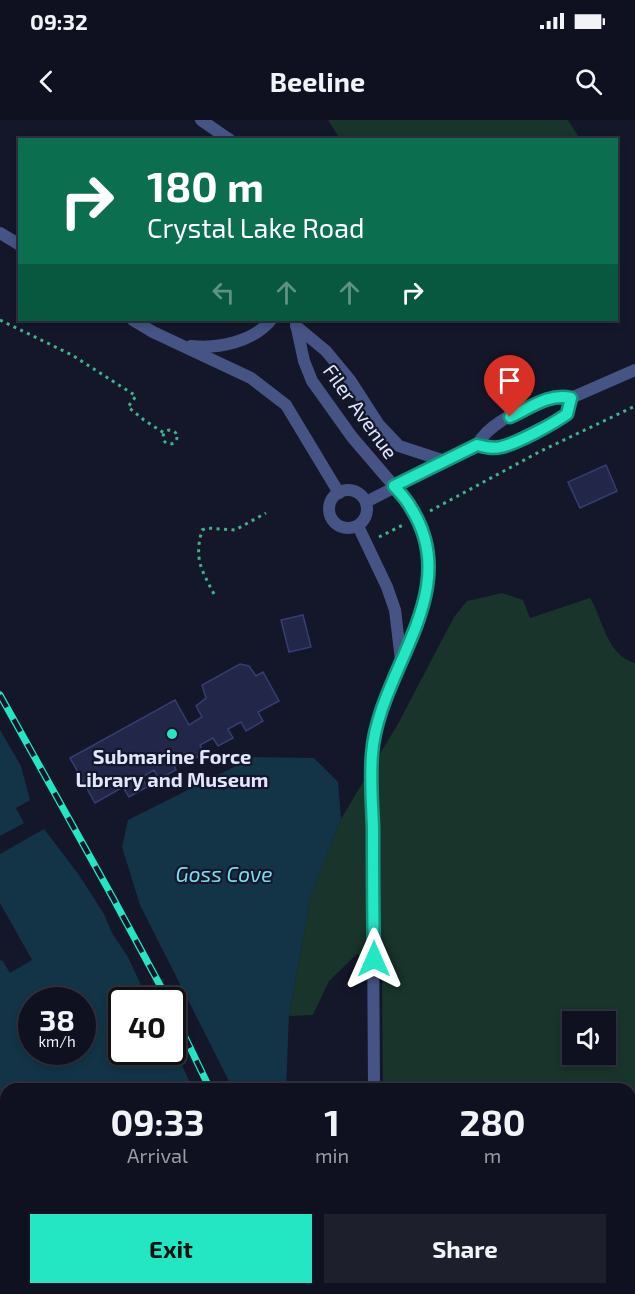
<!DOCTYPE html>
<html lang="en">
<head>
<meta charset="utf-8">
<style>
	:root { --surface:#0f1120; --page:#1d1f2d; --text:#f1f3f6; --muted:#9b9da5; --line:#2f313e; --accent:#22e7c2 }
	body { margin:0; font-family:"Exo 2",sans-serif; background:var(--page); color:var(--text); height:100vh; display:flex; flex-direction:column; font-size:22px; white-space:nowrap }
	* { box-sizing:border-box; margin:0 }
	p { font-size:20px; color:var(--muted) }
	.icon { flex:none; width:33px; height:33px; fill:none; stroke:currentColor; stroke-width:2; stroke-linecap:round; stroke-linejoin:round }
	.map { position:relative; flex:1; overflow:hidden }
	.drawer { position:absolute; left:0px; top:963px; width:636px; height:212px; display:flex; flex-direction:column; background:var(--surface); border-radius:18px 18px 0 0; box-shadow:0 3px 9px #0003,0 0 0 2px var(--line) }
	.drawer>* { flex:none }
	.guide { position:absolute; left:18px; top:18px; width:600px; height:183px; border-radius:0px; box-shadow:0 3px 9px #0003,0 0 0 2px var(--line); background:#0b6e4f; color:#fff; overflow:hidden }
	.buttons { position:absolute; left:562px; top:891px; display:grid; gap:12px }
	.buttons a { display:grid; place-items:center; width:54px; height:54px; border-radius:0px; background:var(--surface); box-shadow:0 3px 9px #0003,0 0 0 2px var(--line); font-size:30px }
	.speed { position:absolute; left:18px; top:867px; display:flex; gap:12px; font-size:30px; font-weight:700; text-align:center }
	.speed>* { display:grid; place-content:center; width:78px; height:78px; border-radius:50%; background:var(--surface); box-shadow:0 3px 9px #0003,0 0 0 2px var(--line); line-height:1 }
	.speed small { font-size:15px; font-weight:400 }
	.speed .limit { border:3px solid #111; border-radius:9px; background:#fff; color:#111 }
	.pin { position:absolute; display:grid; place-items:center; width:51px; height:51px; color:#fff; margin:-62px -26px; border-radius:50% 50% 50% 0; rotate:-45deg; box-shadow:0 0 6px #0007 }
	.pin .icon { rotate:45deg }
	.me { position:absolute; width:66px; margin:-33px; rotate:0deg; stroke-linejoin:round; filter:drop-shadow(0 0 4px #0008) }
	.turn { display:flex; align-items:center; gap:21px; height:126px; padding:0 30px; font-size:27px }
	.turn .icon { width:78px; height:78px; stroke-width:2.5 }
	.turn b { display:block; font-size:42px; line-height:51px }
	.lanes { display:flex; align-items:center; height:57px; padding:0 30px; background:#0003; justify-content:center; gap:30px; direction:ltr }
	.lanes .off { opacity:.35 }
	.eta { display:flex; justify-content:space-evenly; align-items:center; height:102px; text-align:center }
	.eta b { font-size:36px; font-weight:700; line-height:42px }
	.primary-button { display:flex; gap:12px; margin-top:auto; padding:12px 30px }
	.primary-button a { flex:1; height:69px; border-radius:0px; background:var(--accent); color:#111; font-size:24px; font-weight:700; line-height:69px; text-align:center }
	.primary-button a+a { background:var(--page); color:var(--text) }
	.status { display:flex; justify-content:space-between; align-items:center; height:42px; padding:0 30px; background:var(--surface); direction:ltr }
	.status svg { height:16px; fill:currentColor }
	header { display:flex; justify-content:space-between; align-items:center; height:78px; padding:0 30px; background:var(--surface); font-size:27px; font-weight:700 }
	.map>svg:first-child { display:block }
</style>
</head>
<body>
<div class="status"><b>09:32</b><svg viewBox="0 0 49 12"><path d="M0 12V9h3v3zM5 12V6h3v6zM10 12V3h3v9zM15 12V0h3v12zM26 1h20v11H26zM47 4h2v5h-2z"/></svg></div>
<header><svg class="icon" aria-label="back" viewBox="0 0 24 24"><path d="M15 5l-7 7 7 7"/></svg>Beeline<svg class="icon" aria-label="search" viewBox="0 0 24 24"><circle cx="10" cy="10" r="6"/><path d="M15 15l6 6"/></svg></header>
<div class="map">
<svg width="635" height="1174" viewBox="0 0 635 1174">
	<rect width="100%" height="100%" fill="#14172a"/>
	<!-- green -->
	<g fill="#18342b" fill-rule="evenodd">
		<polygon points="328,0 568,0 580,19 340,19"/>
		<path d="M502 473 523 480 530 498 590 478C603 499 607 536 635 543V1174H316L313 1169 630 1168V969H383L382 854 357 834 329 861 313 895 289 896 311 773 341 699 399 602 454 497 467 481ZM573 902H606V934H573Z"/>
	</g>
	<!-- water -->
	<g fill="#123446" fill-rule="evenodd">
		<polygon points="0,610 21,646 30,680 16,688 24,703 0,716"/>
		<polygon points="254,637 314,638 338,662 341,699 311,774 289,896 286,969 233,969 140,785 122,727 128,700"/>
		<path d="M44 709 79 755 104 794 112 813 128 837 148 880H122V932H172L173 926 193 969H6V1168H266L267 1174H0V841L2 840 10 853 32 840 0 783V734ZM32 880H82V932H32Z"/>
	</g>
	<!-- building -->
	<g fill="#222649" stroke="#373c73" stroke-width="1.5">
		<polygon points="606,345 617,371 580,388 568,362"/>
		<polygon points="303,495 311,527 289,532 281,500"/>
		<polygon points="240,544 249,546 256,556 263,552 279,581 258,592 263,601 246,611 241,602 228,609 233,618 218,626 213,618 200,625 204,633 189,642 185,633 172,640 176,650 159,659 154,650 142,657 147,667 129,677 123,667 95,683 70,638 175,580 189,605 202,597 196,586 206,578 202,565"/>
	</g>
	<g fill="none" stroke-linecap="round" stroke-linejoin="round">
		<!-- path -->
		<g stroke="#3fb28a" stroke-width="3" stroke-dasharray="3 4.5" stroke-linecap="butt">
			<polyline points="0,200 72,235 136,276 128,287 144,300 164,313"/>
			<circle cx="170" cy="317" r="7"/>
			<polyline points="430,391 539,332 635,286"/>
			<polyline points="379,417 405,404"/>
			<path d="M214 474C201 449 194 439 202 410L207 408 235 410 266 393"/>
		</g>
		<!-- minor -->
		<g stroke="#455484" stroke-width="12">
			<polyline points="201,0 230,20"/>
			<polyline points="0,113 20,125"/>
			<polyline points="133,200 153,212 251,258 286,285 339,373"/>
			<polyline points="296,204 304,241 312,261 352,317 394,366"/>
			<polyline points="296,206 326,231 350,260 379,305 399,326 445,341"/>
			<path d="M191 226C218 229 253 222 271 200"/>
		</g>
		<!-- tertiary -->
		<g stroke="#455484" stroke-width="12">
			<polyline points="477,325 489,328 503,327 559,299 567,294 571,278"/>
			<circle cx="348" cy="389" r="19"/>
			<path d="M366 382 477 325C491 300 522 291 547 279L556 277 571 278 635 250"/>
			<polyline points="358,406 387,467 395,490 401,540"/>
			<path d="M374 969 372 634C374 622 375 609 378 598 397 542 446 473 424 413 417 395 406 381 394 366"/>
			<polyline points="378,1168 378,1174"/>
		</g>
		<defs>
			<g id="rail">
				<polyline points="0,575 113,778 168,880"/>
				<polyline points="172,890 210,969"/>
				<polyline points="290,1168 292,1174"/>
			</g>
		</defs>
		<!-- rail casing -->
		<use href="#rail" stroke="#22e7c2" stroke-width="7"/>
		<!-- rail -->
		<use href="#rail" stroke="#14172a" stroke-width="4.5" stroke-dasharray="14" stroke-linecap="butt"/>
	</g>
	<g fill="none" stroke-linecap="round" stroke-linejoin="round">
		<defs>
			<path id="route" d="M374 839C373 795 373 751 373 707 372 683 370 658 372 634 378 550 465 473 411 388 407 380 400 373 394 366L477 325C485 327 493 329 501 327 518 323 553 304 567 294L571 278C549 273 530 288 510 297"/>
		</defs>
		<!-- route casing -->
		<use href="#route" stroke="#16967e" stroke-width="15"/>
		<!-- route -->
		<use href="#route" stroke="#22e7c2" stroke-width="10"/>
	</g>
	<!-- markers -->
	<circle fill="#22e7c2" stroke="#14172a" stroke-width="2" cx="172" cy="614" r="6"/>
	<g text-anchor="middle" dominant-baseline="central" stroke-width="4.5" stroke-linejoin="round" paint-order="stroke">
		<!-- street labels -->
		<g font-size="20" fill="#e1e6fc" stroke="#14172a">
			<text transform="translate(361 291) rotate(54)">Filer Avenue</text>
		</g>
		<!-- poi labels -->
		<g font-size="20" font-weight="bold" fill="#e1e6fc" stroke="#14172a">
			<text x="172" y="636">Submarine Force<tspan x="172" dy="23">Library and Museum</tspan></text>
		</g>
		<!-- water labels -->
		<g font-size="21" font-style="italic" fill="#7adcf1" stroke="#14172a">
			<text x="224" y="753">Goss Cove</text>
		</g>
	</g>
</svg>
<div class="buttons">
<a><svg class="icon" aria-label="sound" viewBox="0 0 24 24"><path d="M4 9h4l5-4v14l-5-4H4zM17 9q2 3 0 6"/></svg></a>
</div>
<div class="speed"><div>38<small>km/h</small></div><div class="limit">40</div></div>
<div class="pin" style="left:510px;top:297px;background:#d93025"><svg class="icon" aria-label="arrive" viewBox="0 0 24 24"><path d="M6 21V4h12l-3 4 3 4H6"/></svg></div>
<svg class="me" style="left:374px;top:839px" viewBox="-20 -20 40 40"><path d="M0-17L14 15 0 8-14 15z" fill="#22e7c2" stroke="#fff" stroke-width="4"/></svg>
<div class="guide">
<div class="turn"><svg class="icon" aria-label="right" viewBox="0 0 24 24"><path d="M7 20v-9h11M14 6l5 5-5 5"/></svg><div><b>180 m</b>Crystal Lake Road</div></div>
<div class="lanes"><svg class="icon off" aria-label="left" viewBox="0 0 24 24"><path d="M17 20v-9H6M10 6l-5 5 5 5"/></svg><svg class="icon off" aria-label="ahead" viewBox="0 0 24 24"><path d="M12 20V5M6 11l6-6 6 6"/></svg><svg class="icon off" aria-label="ahead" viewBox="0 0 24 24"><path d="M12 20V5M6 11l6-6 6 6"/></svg><svg class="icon" aria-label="right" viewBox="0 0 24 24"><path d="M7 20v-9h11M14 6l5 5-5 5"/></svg></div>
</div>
<section class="drawer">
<div class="eta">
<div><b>09:33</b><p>Arrival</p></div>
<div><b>1</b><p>min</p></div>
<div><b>280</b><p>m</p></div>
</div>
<div class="primary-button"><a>Exit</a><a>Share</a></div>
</section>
</div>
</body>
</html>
